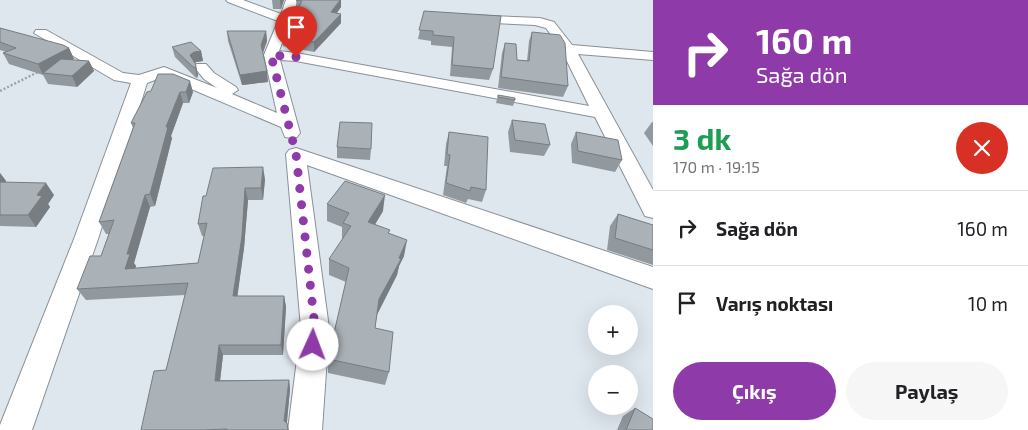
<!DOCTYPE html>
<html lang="tr">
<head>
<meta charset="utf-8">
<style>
	:root { --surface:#fff; --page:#f6f6f6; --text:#202124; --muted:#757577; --line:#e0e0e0; --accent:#8e3ba9 }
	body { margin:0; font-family:"Exo 2",sans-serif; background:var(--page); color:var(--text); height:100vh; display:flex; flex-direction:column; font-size:19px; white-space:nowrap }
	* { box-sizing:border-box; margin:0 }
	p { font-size:16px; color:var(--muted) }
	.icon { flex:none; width:28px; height:28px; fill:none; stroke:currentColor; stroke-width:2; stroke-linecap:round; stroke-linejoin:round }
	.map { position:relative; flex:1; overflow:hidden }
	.drawer { display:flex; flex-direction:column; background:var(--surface); width:375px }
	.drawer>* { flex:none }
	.top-card { background:#8e3ba9; color:#fff; overflow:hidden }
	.controls { position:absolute; left:588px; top:305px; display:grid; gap:10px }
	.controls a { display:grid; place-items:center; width:50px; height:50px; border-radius:50%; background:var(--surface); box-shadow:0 5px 20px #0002; font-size:25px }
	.pin { position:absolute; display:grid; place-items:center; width:42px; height:42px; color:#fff; margin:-51px -21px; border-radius:50% 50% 50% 0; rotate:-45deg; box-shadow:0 0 5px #0007 }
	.pin .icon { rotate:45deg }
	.me { position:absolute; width:55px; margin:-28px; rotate:2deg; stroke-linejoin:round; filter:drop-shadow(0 0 4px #0008) }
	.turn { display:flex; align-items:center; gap:18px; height:105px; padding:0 20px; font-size:22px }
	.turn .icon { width:65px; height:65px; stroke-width:2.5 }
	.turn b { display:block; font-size:35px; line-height:42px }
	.round { display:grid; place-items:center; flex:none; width:52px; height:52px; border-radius:26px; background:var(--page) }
	.headline { display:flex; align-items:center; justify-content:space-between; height:85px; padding:0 20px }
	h1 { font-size:30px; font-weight:700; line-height:38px; color:#1e9e55 }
	.primary-button { display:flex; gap:10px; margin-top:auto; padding:10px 20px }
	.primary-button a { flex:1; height:58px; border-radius:30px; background:var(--accent); color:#fff; font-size:20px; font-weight:700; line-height:58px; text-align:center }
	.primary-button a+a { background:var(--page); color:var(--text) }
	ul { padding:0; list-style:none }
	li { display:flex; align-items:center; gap:15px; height:75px; padding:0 20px; border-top:1px solid var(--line) }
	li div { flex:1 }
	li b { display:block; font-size:19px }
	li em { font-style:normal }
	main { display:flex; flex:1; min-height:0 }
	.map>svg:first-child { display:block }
</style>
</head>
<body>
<main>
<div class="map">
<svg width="653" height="430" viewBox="0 0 653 430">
	<rect width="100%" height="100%" fill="#dfe7ee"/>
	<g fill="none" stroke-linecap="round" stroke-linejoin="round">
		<defs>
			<g id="street">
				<polygon points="226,0 243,0 281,14 286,0 298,0 279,51 296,53 589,106 561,49 546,28 535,25 470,22 466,21 464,18 466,15 540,18 554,22 572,45 653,52 653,60 578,54 653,190 653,218 645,216 642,210 595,117 296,61 280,60 300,133 297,137 291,138 285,137 281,127 163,77 147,83 98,239 32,430 0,430 0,425 74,239 131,83 114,80 34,33 36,30 46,30 123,73 139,75 164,67 217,88 204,79 194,67 196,64 206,64 214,73 236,87 238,90 232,94 277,113 264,55 278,21 228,2"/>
				<polygon points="296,148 653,267 653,289 307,165 329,328 322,430 288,430 301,328 286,154 289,150"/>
			</g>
		</defs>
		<!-- street casing -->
		<use href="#street" stroke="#899097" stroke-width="2"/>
		<!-- path -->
		<polyline stroke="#9ca2a7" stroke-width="2.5" stroke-dasharray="2 2" stroke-linecap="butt" points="0,91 38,72"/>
		<!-- street -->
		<use href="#street" fill="#fff" fill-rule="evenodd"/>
	</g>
	<!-- wall -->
	<g fill="#92999e">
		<polygon points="272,0 284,0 281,9 273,9"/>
		<polygon points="296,0 341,7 337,13 341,23 314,52 283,46 282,37 297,9"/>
		<polygon points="424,11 493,69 489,80 450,76 452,47 431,45 431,41 418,39"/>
		<polygon points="0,28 69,48 74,59 72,60 89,61 94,71 77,87 48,84 43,75 9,64 3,53 6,52 0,50"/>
		<polygon points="227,31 266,31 267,41 263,53 268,82 242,85 228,41"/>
		<polygon points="532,32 568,86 563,97 498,88 502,53 505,43 517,60 527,61 529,41"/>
		<polygon points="172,47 201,51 203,61 196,62 195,63 198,75 197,78 195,77 175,57"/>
		<polygon points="147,92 193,92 189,103 183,103 171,136 172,138 155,206 150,207 134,263 136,266 135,268 198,263 204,236 202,236 198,224 206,196 265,179 263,200 248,200 244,248 237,296 284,296 286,307 283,355 223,355 220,380 289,380 290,389 287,423 289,430 141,430 166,370 185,295 86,300 77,289 101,256 109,234 106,234 99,222 133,128 131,123"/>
		<polygon points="498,95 515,100 513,106 496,103"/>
		<polygon points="512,120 550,145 544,156 510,152 508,132"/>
		<polygon points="652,122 653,122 653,146 644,133"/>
		<polygon points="449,132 486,190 482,202 468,199 466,203 443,195 447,166 444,166 446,144"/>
		<polygon points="576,132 622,160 615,172 572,163 571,144"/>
		<polygon points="337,147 371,149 370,160 337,158"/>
		<polygon points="0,173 6,181 5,182 54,195 48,204 50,207 36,227 0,226"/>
		<polygon points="327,204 383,211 375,224 390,234 404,256 399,266 397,275 377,314 375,328 389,372 385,385 328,373 328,359 346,282 329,275 329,259 343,239 342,239 342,227 327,221"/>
		<polygon points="618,214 653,225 653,265 607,250 610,226"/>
		<polygon points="635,408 653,430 617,430 623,416"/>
	</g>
	<!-- shaded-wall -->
	<g fill="#777d81">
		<polygon points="280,0 284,0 281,9"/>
		<polygon points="340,0 341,0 341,7 331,21 331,12"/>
		<polygon points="341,14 341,23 314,52 314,42"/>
		<polygon points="266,31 267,41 262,55 261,45"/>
		<polygon points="69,48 74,59 46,74 43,73 43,75 38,64"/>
		<polygon points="201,51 203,61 196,62 192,66 190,55 194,52"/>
		<polygon points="89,61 94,71 77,87 72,76"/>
		<polygon points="196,65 198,75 197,78 195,68"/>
		<polygon points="267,71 268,82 242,85 240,75"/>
		<polygon points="190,81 193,92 189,103 186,92"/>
		<polygon points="180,92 183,103 171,136 172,138 155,206 150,194 166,127"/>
		<polygon points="263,167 265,179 263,200 261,188"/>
		<polygon points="0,173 6,181 0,191"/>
		<polygon points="46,183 54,195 48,204 50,207 36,227 28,215 37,195"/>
		<polygon points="245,188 248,200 244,248 236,307 233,296"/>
		<polygon points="145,195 150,207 134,263 136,266 132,281 125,269 127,254"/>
		<polygon points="385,195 383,211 367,238 368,222"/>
		<polygon points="407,240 404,256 399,266 397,275 377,315 379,299"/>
		<polygon points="284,296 286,307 283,355 281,345"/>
		<polygon points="219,345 223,355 219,390 215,381"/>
		<polygon points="289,380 290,389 286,430 284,421"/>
	</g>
	<!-- building -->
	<g fill="#aab2b8" stroke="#777d81">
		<polygon points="296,0 340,0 331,12 341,14 314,42 282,37 302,1"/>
		<polygon points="424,11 501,16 493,69 452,65 454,37 433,35 433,31 419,30"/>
		<polygon points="0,28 63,45 69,48 38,64 3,53 16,48 0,42"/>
		<polygon points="227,31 266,31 261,45 267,71 240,75"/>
		<polygon points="532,32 560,35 565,43 568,86 501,77 505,43 516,44 517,60 529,61"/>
		<polygon points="191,42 201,51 194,52 190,55 196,65 195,68 192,66 172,47"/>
		<polygon points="61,59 89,61 72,76 43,73"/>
		<polygon points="158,74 173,74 190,81 186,92 180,92 166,127 168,127 150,194 145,195 127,254 130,254 125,269 198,263 207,223 198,224 203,196 206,196 213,168 263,167 261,188 245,188 242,236 233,296 284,296 281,345 219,345 215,381 289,380 284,421 287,423 288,430 227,430 227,429 204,430 141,430 154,371 166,370 188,283 77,289 90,256 101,256 114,220 99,222 135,123 131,123 147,92 151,91"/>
		<polygon points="498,95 515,98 515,100 498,97"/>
		<polygon points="512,120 545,124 550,145 515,140"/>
		<polygon points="340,122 372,123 371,149 337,147"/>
		<polygon points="449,132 488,137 486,190 471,187 470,191 446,183 450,155 447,154"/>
		<polygon points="576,132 618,140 622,160 578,151"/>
		<polygon points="345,181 385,195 368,222 390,230 388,233 407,240 399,258 401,259 379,299 375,328 393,332 389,372 328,359 349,268 329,259 351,226 343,223 349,213 327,204"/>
		<polygon points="0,182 46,183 37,195 42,196 28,215 0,215"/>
		<polygon points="618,214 653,225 653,250 615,238"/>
		<polygon points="635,408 653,419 653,430 626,430"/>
	</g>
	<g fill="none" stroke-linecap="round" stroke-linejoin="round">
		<!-- route -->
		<polyline stroke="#8e3ba9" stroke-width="9" stroke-dasharray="0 16.2" points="296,57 271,55 296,154 315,328 313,345"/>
	</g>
</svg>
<div class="controls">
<a>+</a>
<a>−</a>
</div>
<div class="pin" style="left:296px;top:57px;background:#d93025"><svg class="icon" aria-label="arrive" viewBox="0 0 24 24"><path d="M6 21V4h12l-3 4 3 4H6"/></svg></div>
<svg class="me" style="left:313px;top:345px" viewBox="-20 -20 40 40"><circle r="19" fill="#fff"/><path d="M0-13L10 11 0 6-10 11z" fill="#8e3ba9"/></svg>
</div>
<section class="drawer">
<div class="top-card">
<div class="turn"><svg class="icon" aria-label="right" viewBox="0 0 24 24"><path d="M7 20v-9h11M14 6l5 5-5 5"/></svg><div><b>160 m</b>Sağa dön</div></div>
</div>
<div class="headline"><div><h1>3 dk</h1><p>170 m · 19:15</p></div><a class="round" style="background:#d93025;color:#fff"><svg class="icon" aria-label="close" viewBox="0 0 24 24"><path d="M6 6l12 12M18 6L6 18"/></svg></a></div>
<ul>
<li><svg class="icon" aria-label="right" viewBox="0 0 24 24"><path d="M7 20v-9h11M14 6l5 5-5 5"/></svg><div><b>Sağa dön</b></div><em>160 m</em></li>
<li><svg class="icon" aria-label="arrive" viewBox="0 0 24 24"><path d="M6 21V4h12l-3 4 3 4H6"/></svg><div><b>Varış noktası</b></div><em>10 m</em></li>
</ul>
<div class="primary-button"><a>Çıkış</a><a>Paylaş</a></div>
</section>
</main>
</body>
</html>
